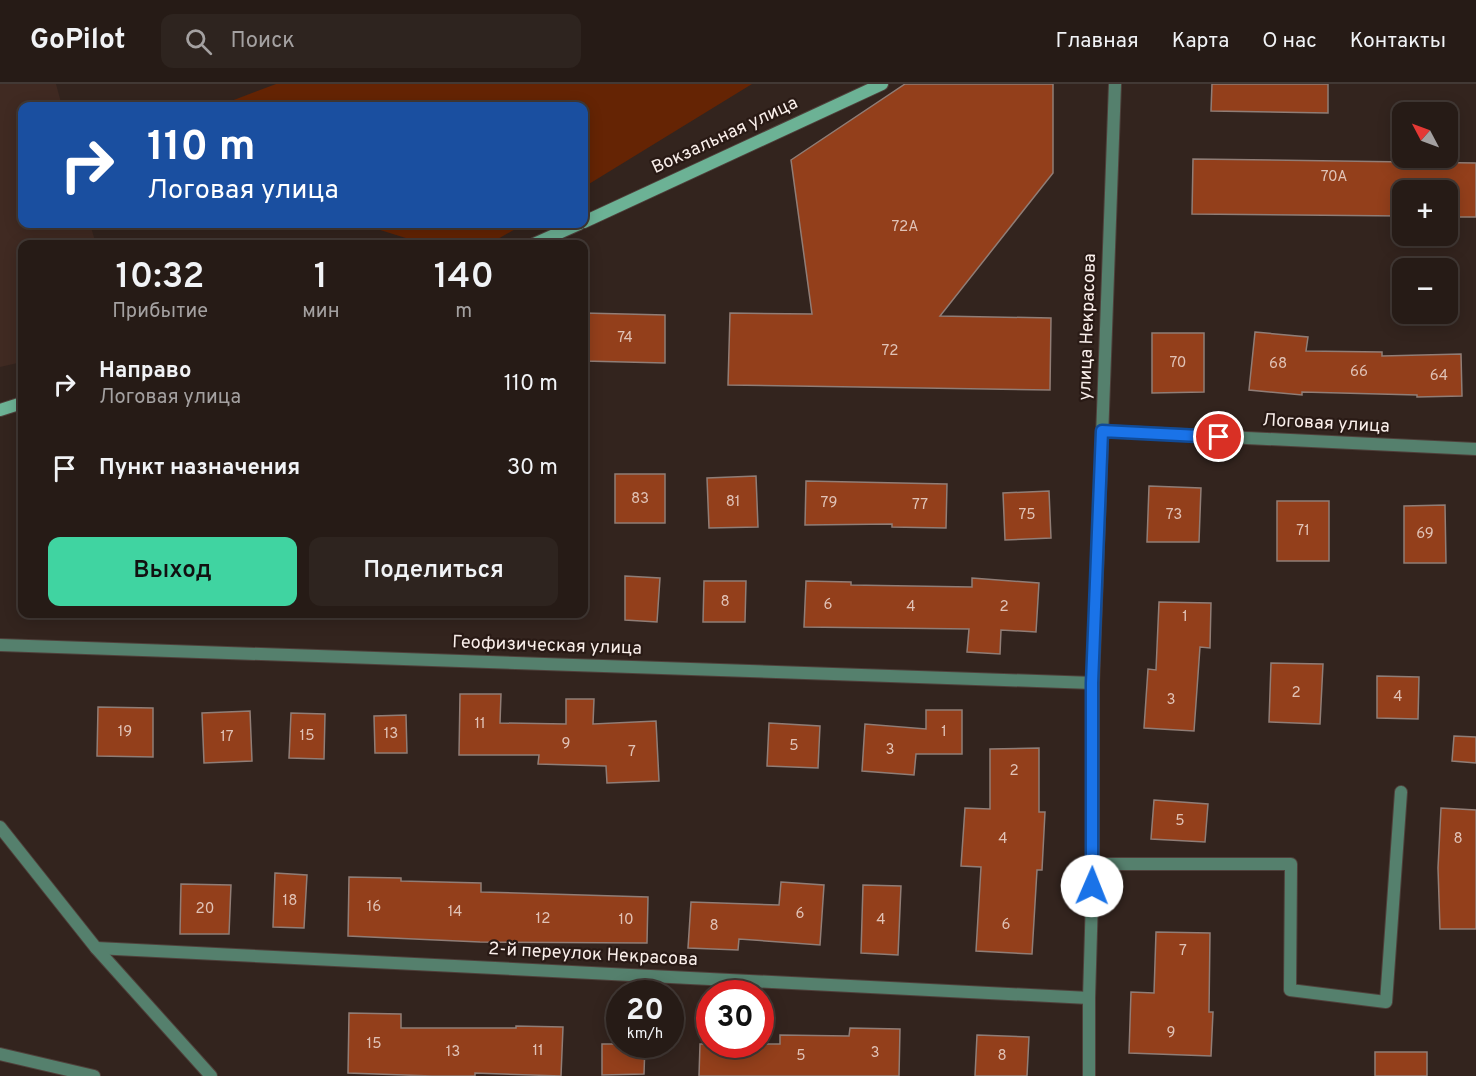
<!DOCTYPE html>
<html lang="ru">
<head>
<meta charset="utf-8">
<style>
	:root { --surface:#261b16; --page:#2e241f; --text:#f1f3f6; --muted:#a4a1a1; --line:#423935; --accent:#40d4a1 }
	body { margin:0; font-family:Overpass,sans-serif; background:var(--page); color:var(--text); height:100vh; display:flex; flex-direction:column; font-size:22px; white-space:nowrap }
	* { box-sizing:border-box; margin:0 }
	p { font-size:20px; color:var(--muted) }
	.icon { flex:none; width:33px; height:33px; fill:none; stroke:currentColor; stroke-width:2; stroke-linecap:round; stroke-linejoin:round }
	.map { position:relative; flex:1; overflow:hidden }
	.drawer { position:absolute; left:18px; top:156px; width:570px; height:378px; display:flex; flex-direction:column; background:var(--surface); border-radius:12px; box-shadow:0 3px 15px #0003,0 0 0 2px var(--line) }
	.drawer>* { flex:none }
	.top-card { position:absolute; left:18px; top:18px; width:570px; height:126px; border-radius:12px; box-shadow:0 3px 15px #0003,0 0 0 2px var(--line); background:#1a4fa0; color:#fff; overflow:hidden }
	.needle { width:39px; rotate:311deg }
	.fabs { position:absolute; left:1392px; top:18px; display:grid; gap:12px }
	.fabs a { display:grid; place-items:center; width:66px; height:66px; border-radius:12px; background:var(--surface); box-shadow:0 3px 15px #0003,0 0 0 2px var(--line); font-size:30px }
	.speed { position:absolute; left:606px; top:896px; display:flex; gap:12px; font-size:30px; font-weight:700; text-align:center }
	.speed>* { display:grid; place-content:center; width:78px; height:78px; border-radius:50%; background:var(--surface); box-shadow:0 3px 15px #0003,0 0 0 2px var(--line); line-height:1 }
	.speed small { font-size:15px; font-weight:400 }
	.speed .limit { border:9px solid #d22; background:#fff; color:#111 }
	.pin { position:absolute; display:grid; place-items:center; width:51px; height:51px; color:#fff; margin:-26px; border:3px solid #fff; border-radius:50%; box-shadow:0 2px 6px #0007 }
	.me { position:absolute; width:66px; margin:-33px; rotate:1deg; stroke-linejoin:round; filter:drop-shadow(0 0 4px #0008) }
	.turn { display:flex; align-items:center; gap:21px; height:126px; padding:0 30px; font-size:27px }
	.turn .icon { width:78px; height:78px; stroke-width:2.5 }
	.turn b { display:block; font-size:42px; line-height:51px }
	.eta { display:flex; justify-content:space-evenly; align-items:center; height:102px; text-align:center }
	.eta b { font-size:36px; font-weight:600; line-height:42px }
	.cta { display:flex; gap:12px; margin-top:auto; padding:12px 30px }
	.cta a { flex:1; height:69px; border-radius:12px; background:var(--accent); color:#111; font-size:24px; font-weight:600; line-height:69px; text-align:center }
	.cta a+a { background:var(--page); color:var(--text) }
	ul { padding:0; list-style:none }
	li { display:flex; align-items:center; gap:18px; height:84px; padding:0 30px }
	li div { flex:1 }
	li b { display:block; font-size:22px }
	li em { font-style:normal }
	header { display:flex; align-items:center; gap:36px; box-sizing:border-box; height:84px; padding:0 30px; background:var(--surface); border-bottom:2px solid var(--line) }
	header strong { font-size:28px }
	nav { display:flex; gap:33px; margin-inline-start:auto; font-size:21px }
	.search { width:420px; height:54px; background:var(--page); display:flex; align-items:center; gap:15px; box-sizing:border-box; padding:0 21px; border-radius:12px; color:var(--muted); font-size:22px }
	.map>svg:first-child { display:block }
</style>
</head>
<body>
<header>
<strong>GoPilot</strong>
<div class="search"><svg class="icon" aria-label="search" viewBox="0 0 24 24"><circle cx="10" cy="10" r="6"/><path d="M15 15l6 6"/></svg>Поиск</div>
<nav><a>Главная</a><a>Карта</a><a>О нас</a><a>Контакты</a></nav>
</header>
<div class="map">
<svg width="1476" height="992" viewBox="0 0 1476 992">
	<rect width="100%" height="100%" fill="#33241e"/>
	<!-- built -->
	<polygon fill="#402a22" points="0,0 56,0 62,22 22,22 22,140 90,140 96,160 22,160 22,278 0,283"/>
	<!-- green -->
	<g fill="#652404">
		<polygon points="276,0 752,0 584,103 584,22 218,22"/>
		<polygon points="361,140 524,140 489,160 425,160"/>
	</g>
	<!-- building -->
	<g fill="#933f1b" stroke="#907d76" stroke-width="1.5">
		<polygon points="905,0 1053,0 1053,89 940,232 1051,234 1050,306 728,301 730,229 812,230 791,76"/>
		<polygon points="1212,0 1328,0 1328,29 1211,27"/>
		<polygon points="1193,75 1476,79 1476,133 1448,133 1448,106 1402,106 1402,132 1192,130"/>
		<polygon points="584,229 665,231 665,279 584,277"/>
		<polygon points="1255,248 1308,253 1306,267 1382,268 1382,272 1461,270 1462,312 1417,313 1417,311 1302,308 1302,311 1249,306"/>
		<polygon points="1152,249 1204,249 1204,308 1152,309"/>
		<rect x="615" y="390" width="50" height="49"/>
		<polygon points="756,392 758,443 709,444 707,394"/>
		<polygon points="806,397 947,400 946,444 892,443 892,440 805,441"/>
		<polygon points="1149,402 1201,404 1199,458 1147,458"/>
		<polygon points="1049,407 1051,454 1005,456 1003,409"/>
		<rect x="1277" y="417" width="52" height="60"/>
		<polygon points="1445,421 1446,479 1404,479 1404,422"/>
		<polygon points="625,492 660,494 657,538 625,536"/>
		<polygon points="972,494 1039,499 1036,548 1001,546 1000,570 967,568 969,545 804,543 806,497 851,498 851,501 972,503"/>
		<polygon points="704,497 746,497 745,538 703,538"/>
		<polygon points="1159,518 1211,519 1210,564 1200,563 1194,647 1144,644 1148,585 1156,586"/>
		<polygon points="1271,579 1323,580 1320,640 1269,638"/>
		<polygon points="1377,592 1419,593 1418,635 1377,634"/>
		<polygon points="460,610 501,610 500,639 566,640 566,615 594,615 593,640 656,637 659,697 607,699 606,682 538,680 539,671 459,671"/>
		<polygon points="98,623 153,624 153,673 97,672"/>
		<polygon points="926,626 962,626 962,670 916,670 914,691 862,687 865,640 926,645"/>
		<polygon points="250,627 252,677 204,679 202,629"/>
		<polygon points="291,629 325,630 324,675 289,674"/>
		<polygon points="406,631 407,669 375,669 374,632"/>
		<polygon points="769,639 820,642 818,684 767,682"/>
		<polygon points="1454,652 1476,653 1476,679 1452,677"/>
		<polygon points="1039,664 1039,728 1045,728 1042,786 1037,786 1032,870 976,867 981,783 961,782 965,724 990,725 990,665"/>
		<polygon points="1154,716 1208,720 1205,758 1151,755"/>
		<polygon points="1441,724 1476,726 1476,845 1440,845 1438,784"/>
		<polygon points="275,789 307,791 304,844 273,843"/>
		<polygon points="349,793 401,794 401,797 481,799 481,808 648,813 647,859 480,858 348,852"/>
		<polygon points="781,798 824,801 820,861 739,855 738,866 688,864 691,818 779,821"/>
		<polygon points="181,800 231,801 229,850 180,850"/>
		<polygon points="863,801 901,802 898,871 861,869"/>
		<polygon points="1156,848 1210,849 1209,928 1213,928 1211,972 1129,969 1131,908 1154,909"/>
		<polygon points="349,929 401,930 401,944 516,944 516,942 563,943 561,992 475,989 475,992 432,992 348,989"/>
		<polygon points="850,944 900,945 899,992 699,992 700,960 780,960 780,951 849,952"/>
		<polygon points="977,951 1029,953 1027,992 975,992"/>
		<polygon points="602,960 645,960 644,990 602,991"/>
		<rect x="1375" y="968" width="52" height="24"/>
	</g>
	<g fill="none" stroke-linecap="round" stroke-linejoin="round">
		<defs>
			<g id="minor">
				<polyline points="1103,347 1476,365"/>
				<polyline points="0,561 1093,599"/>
				<polyline points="1093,780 1291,780 1290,906 1386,918 1401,708"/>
				<polyline points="96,864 1089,914"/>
				<polyline points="0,970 94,992"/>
				<polyline points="1089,992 1089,914 1093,780 1093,599 1115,0"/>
			</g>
			<polyline id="tertiary" points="0,743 96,864 211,992"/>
			<g id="secondary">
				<polyline points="584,138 882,0"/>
				<polyline points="534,160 579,140"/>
				<polyline points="0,326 22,319"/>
			</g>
		</defs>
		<!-- minor casing -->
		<use href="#minor" stroke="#4f403b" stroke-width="14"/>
		<!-- tertiary casing -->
		<use href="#tertiary" stroke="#4f403b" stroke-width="14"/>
		<!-- secondary casing -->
		<use href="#secondary" stroke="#4f403b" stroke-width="14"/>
		<!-- minor -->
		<use href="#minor" stroke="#55806d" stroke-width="12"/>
		<!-- tertiary -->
		<use href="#tertiary" stroke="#55806d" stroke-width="12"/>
		<!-- secondary -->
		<use href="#secondary" stroke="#6cb295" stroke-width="12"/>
	</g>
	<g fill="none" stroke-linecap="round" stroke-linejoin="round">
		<defs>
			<polyline id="route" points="1092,802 1092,599 1102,347 1219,353"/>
		</defs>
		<!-- route casing -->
		<use href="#route" stroke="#114b97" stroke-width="15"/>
		<!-- route -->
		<use href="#route" stroke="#1a73e8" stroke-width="10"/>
	</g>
	<g text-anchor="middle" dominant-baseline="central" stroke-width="4.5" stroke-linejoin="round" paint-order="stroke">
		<!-- number labels -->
		<g font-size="15" fill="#e0c2b6">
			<text x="1334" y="93">70А</text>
			<text x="905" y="143">72А</text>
			<text x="625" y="254">74</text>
			<text x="890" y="267">72</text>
			<text x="1178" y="279">70</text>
			<text x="1278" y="280">68</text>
			<text x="1359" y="288">66</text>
			<text x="1439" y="292">64</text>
			<text x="640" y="415">83</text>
			<text x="733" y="418">81</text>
			<text x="829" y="419">79</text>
			<text x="920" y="421">77</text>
			<text x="1027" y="431">75</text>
			<text x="1174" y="431">73</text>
			<text x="1303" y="447">71</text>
			<text x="1425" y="450">69</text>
			<text x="725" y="518">8</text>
			<text x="828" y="521">6</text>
			<text x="911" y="523">4</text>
			<text x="1004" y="523">2</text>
			<text x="1185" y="533">1</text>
			<text x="1296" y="609">2</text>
			<text x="1398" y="613">4</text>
			<text x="1171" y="616">3</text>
			<text x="480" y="640">11</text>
			<text x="125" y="648">19</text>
			<text x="944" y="648">1</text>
			<text x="391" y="650">13</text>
			<text x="307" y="652">15</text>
			<text x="227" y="653">17</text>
			<text x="566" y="660">9</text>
			<text x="794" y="662">5</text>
			<text x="890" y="666">3</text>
			<text x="632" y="668">7</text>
			<text x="1014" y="687">2</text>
			<text x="1180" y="737">5</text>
			<text x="1003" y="755">4</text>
			<text x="1458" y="755">8</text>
			<text x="290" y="817">18</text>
			<text x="374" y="823">16</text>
			<text x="205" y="825">20</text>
			<text x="455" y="828">14</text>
			<text x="800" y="830">6</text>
			<text x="543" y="835">12</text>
			<text x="626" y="836">10</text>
			<text x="881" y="836">4</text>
			<text x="1006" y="841">6</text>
			<text x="714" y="842">8</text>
			<text x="1183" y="867">7</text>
			<text x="1171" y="949">9</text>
			<text x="374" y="960">15</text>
			<text x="538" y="967">11</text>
			<text x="453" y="968">13</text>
			<text x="875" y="969">3</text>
			<text x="801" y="972">5</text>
			<text x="1002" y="972">8</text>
		</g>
		<!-- street labels -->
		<g font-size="18" fill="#f9eeea" stroke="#291a15">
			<text transform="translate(725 52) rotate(-25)">Вокзальная улица</text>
			<text transform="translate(1088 243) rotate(-88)">улица Некрасова</text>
			<text transform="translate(1326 340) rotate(3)">Логовая улица</text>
			<text transform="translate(547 562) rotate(2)">Геофизическая улица</text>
			<text transform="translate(593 871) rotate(3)">2-й переулок Некрасова</text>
		</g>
	</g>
</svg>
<div class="fabs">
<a><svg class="needle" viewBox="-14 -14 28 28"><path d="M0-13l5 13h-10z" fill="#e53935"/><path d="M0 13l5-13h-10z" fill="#a4a1a1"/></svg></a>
<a>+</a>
<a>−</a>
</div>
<div class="speed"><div>20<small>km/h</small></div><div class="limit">30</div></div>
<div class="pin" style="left:1219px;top:353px;background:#d93025"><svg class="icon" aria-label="arrive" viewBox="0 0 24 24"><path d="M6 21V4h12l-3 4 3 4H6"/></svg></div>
<svg class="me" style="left:1092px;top:802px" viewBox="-20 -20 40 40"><circle r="19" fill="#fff"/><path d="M0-13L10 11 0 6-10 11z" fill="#1a73e8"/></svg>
<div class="top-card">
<div class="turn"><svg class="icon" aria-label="right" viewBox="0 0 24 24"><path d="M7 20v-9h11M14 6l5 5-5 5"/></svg><div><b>110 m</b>Логовая улица</div></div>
</div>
<section class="drawer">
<div class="eta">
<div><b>10:32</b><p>Прибытие</p></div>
<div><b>1</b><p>мин</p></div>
<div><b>140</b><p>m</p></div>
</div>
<ul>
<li><svg class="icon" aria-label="right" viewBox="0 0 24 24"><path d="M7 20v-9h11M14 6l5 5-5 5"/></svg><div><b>Направо</b><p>Логовая улица</p></div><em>110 m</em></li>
<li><svg class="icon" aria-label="arrive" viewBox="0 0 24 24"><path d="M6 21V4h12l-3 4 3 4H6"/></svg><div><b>Пункт назначения</b></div><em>30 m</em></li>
</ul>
<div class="cta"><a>Выход</a><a>Поделиться</a></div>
</section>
</div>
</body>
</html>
